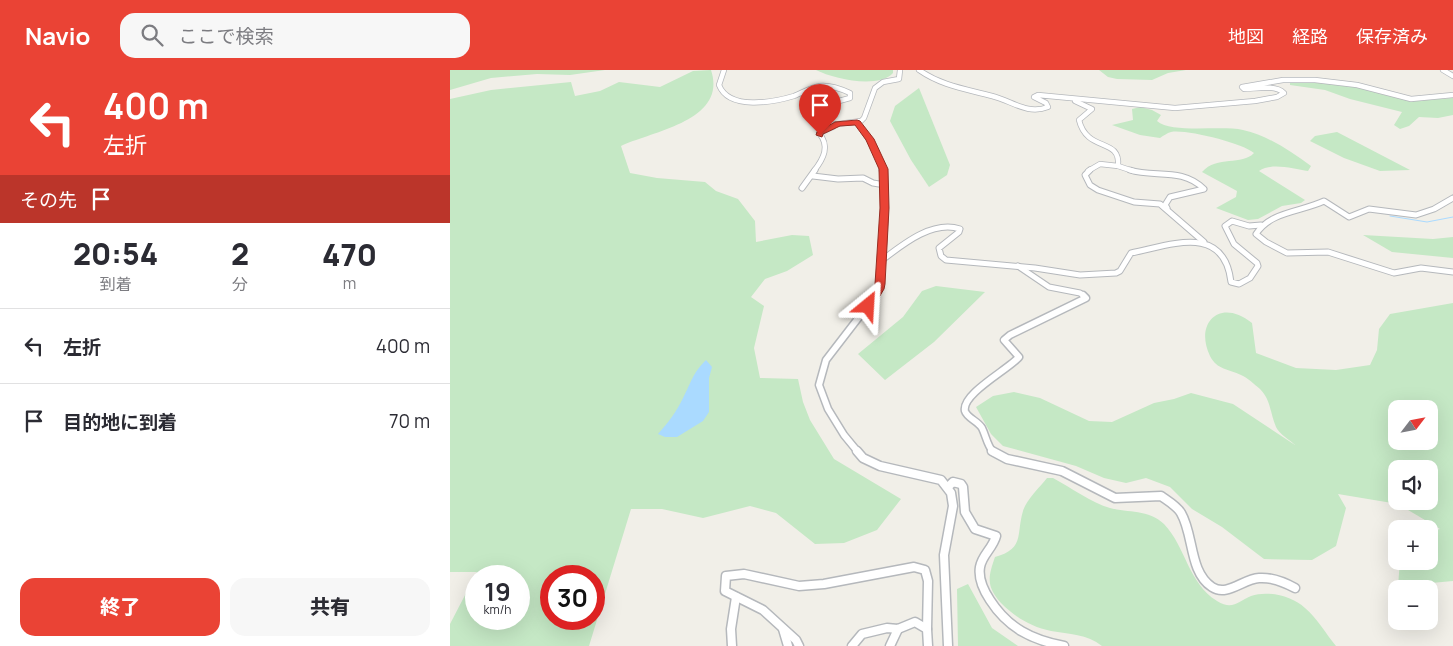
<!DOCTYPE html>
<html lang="ja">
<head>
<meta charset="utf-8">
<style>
	:root { --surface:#fff; --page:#f7f7f7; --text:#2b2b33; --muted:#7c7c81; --line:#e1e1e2; --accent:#ea4335 }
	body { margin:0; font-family:Manrope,"Noto Sans JP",sans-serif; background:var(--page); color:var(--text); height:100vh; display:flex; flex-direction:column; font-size:19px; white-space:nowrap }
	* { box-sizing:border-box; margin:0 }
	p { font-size:16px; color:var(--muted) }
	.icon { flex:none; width:28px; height:28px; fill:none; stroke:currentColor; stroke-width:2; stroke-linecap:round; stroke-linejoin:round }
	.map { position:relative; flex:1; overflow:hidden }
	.panel { display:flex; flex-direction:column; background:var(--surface); width:450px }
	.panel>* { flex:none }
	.hud { background:#ea4335; color:#fff; overflow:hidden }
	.needle { width:32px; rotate:58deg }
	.fabs { position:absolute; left:938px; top:330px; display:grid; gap:10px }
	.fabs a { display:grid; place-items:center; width:50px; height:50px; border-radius:10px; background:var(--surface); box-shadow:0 5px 20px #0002; font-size:25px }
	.speed { position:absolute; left:15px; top:495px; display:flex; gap:10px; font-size:25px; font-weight:700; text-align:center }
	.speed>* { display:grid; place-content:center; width:65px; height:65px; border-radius:50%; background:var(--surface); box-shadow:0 5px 20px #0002; line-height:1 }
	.speed small { font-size:12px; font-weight:400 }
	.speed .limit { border:8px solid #d22; background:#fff; color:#111 }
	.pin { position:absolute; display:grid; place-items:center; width:42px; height:42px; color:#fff; margin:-51px -21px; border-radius:50% 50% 50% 0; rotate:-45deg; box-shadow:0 0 5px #0007 }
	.pin .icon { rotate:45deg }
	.me { position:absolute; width:55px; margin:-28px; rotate:27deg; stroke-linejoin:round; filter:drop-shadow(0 0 4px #0008) }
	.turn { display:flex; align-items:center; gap:18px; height:105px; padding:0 20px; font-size:22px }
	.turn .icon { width:65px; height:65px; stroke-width:2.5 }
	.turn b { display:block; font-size:35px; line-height:42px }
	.then { display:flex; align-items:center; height:48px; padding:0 20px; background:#0003; gap:10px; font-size:19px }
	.eta { display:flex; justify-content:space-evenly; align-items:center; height:85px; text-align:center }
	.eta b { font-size:30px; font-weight:800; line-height:35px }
	.cta { display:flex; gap:10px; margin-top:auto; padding:10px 20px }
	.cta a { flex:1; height:58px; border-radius:15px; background:var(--accent); color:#fff; font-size:20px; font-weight:800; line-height:58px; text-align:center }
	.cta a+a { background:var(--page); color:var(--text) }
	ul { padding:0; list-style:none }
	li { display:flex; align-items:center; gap:15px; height:75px; padding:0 20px; border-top:1px solid var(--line) }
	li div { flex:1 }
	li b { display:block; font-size:19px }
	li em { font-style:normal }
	header { display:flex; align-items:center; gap:30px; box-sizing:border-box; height:70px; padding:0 25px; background:var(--accent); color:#fff }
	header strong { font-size:24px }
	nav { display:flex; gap:28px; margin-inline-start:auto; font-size:18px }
	.search { width:350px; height:45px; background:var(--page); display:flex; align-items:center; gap:12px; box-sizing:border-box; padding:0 18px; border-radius:15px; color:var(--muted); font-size:19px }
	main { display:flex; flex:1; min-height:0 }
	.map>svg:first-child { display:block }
</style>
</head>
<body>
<header>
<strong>Navio</strong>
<div class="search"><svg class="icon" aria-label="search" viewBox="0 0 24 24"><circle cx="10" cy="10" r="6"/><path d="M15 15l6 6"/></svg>ここで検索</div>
<nav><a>地図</a><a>経路</a><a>保存済み</a></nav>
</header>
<main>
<section class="panel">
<div class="hud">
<div class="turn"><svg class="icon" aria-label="left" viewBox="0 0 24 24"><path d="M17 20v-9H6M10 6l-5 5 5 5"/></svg><div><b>400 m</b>左折</div></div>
<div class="then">その先<svg class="icon" aria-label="arrive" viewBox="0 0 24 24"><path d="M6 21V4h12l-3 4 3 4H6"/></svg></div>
</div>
<div class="eta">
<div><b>20:54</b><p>到着</p></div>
<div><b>2</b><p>分</p></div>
<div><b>470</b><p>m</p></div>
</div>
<ul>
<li><svg class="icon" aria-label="left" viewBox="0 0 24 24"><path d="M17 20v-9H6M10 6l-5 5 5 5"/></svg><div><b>左折</b></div><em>400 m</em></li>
<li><svg class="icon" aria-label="arrive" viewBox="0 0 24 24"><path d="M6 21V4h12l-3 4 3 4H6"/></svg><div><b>目的地に到着</b></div><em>70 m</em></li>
</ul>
<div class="cta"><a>終了</a><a>共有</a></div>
</section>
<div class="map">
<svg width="1003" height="576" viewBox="0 0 1003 576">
	<rect width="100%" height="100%" fill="#f1efe8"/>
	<!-- green -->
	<g fill="#c5e8c5" fill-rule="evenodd">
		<polygon points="0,0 155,0 120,5 87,4 41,8 0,20"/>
		<path d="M261 0C278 51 202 61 171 76L180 103 207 108 255 112 266 121 288 129 305 151 306 172 342 165 359 166 363 185 337 201 315 209 301 227 314 236 304 278 310 308 348 309 353 332 360 350 384 389 451 429 427 460 394 473 365 474 326 443 300 436 253 448 212 439H181L139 576H0V554L27 502H0V29L41 20 121 12 125 26 150 21 169 12 210 17 243 1ZM26 506H69V549H26ZM101 506H144V549H101Z"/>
		<path d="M366 0H443V3C428 19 384 9 366 0Z"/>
		<polygon points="649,0 736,0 718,3 702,10 667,9 658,7"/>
		<polygon points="859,11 900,15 959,31 1003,28 1003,45 988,48 969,47 959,56 950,59 944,55 952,42 900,29 875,20 840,15 840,13"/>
		<polygon points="469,18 500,95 497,105 479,117 461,90 440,51 445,36"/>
		<path d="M690 37 702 40 711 45 707 51C722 64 771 55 793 60 819 66 840 81 861 96L858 101C844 99 821 92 809 101L855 130 851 133 832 136 808 149 798 150 766 138 786 127 787 121 752 102C767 85 792 96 804 83 792 73 736 59 721 62 717 63 713 66 710 68L690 65 662 55 683 50 682 39Z"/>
		<polygon points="887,62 960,100 930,101 894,88 860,71 865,66"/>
		<polygon points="913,165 983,169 1003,167 1003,188 942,182"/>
		<polygon points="486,216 535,222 484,272 435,310 408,284 453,247 472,221"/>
		<path d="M1003 233V511L948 516 950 491H979V462L990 459 948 434 888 424 896 438 886 476 862 490 814 489 772 457 742 439 720 417 696 408 676 413 654 408 626 396 553 376 541 364 526 337 543 326 564 322 590 328 639 351 662 352 704 333 724 329 741 323 783 334 845 375C840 370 829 364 826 357 820 343 821 330 810 319 804 314 798 308 791 305 779 299 767 300 760 286 744 253 770 227 802 253L806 283 846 298 886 300 920 295 927 280 929 259 940 244ZM946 339H979V371H946ZM946 399H979V431H946Z"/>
		<path d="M597 408H603C620 417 642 433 660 438 678 443 699 439 714 454 736 477 738 513 767 531 783 541 788 531 801 526 818 520 842 526 855 538 867 548 876 564 886 576H652C637 564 619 564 601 561 581 557 565 547 551 533 536 516 538 507 545 487 575 479 566 464 573 441 576 430 590 417 597 408Z"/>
		<polygon points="518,514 542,558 568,576 508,576 507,519"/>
	</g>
	<!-- water -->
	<path fill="#aadaff" d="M256 290 262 297 259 308V342L253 351 227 367H215L208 364C218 353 227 341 233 328 242 311 242 304 256 290Z"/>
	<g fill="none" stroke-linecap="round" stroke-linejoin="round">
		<!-- stream -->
		<polyline stroke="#aadaff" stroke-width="1" points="940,146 977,152 1003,147"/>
		<defs>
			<g id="minor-far3">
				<path d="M274 0 269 15C279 41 324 32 344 26 352 23 361 17 370 16 380 15 391 19 400 23V28L378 34 363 42V51L372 56 411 51 414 48 425 18 433 12 449 9 450 0"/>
				<path d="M469 0C492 16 516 19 542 26 562 31 577 45 598 37L596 33 584 27 588 25 725 38 805 31 827 27 834 23C825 14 805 19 794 19L792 17 833 10H865L907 15 961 29 1003 25"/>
				<polyline points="993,0 1003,6"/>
				<path d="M625 31 642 39 629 50C637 83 671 67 668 96L650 94 638 101"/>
				<polyline points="407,52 426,80 433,101"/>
				<polyline points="668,96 683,101"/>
				<path d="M364 101C374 88 380 76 369 63L383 57"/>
			</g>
			<g id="minor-far2">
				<polyline points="640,100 635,105 640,115 648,120 684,132 710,134 754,172"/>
				<path d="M680 100C704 108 732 97 754 119L720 127 715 135 717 138"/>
				<polyline points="363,106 388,109 413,108 423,113 435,115"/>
				<polyline points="352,118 365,100"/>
				<path d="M1003 128 984 139 966 145 919 139 899 147 874 131C851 142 821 141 806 164L816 172 837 183 878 182 944 203 971 198 1003 202"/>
				<path d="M431 191C452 175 482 150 510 159L509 162 489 178 491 186 496 190 585 198 630 205 666 203 670 201 681 183C721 175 774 153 781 212L789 214 800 208 808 196 807 193 784 174 775 156 782 151 799 156 811 155"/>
				<polyline points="568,196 599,217 630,223 634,226"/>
				<path d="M425 226C434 203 439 123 432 100"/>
			</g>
			<g id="minor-far1">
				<polyline points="408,382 394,365 378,339 369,315 376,290 426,225"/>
				<path d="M543 382C537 375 536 366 532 358 528 351 517 348 515 341 511 324 559 299 569 287L554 270 560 265 636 228 633 225"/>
			</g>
			<g id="minor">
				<polyline points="407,381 413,388 430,396 491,410 501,423 503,436 494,485 498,576"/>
				<path d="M542 381 557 389 612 401 665 428 711 426C718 431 727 436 731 443 744 465 739 502 762 517 777 527 793 509 809 508 822 507 834 512 845 518"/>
				<path d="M498 417 503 412 511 414 513 417 515 442 525 459 546 466C543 478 532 485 530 497 528 509 534 521 540 530 558 558 582 570 614 576"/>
				<polyline points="333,559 338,576"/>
				<polyline points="282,576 281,559 286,527"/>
				<polyline points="349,576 346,570 313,540 275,521 276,506 294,504 349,516 374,514 464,497 475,500 478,511 477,559"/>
				<polyline points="402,576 412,564 437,558 448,559 465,552 477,559 478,576"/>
				<polyline points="440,576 448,559"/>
			</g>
		</defs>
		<!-- minor-far3 casing -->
		<use href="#minor-far3" stroke="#b5b8bc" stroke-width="6"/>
		<!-- minor-far2 casing -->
		<use href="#minor-far2" stroke="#b5b8bc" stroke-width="7"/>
		<!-- minor-far1 casing -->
		<use href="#minor-far1" stroke="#b5b8bc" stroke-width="9"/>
		<!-- minor casing -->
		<use href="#minor" stroke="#b5b8bc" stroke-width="11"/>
		<!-- minor-far3 -->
		<use href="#minor-far3" stroke="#fff" stroke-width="4.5"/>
		<!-- minor-far2 -->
		<use href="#minor-far2" stroke="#fff" stroke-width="5"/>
		<!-- minor-far1 -->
		<use href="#minor-far1" stroke="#fff" stroke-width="6"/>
		<!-- minor -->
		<use href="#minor" stroke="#fff" stroke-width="8"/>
	</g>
	<!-- route -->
	<polygon fill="#ea4335" stroke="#982c22" points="407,50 410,51 424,69 438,99 439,138 435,214 434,219 422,239 418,240 413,236 424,219 425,214 430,138 429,99 416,70 405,55 390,56 373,64 372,67 366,65 367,62 385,52"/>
</svg>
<div class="fabs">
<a><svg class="needle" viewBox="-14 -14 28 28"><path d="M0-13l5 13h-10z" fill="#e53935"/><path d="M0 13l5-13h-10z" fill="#7c7c81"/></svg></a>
<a><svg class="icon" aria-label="sound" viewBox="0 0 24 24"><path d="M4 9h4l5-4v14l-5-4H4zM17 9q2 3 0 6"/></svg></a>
<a>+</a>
<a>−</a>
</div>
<div class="speed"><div>19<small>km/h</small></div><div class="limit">30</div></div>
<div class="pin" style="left:370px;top:65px;background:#d93025"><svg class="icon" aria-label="arrive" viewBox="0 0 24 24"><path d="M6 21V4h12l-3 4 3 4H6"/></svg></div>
<svg class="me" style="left:418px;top:236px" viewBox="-20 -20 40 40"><path d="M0-17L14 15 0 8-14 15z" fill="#ea4335" stroke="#fff" stroke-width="4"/></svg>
</div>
</main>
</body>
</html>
